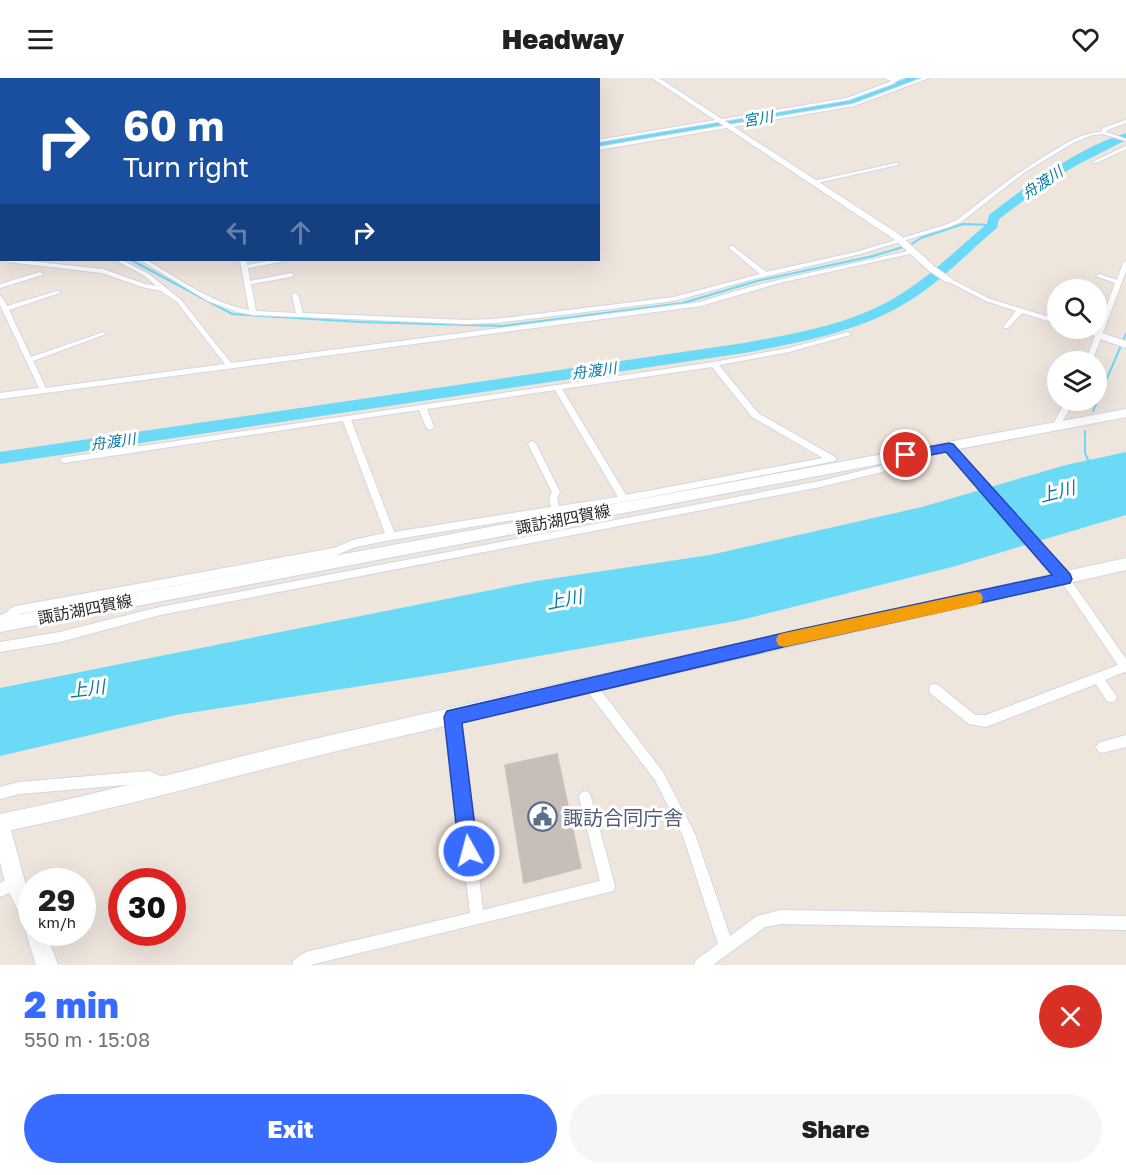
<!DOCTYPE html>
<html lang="en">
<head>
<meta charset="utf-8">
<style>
	:root { --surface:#fff; --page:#f6f6f6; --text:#202124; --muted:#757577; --accent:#386bff }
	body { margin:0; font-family:"Golos Text","Noto Sans JP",sans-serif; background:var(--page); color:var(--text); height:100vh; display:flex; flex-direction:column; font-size:22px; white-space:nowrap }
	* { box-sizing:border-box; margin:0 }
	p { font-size:20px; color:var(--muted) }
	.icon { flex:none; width:33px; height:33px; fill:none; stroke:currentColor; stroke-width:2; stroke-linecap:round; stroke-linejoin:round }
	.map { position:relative; height:887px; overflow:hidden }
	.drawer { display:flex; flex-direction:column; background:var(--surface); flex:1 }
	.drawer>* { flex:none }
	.banner { position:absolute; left:0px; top:0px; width:600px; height:183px; box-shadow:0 6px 24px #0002; background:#1a4fa0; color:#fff; overflow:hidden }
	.fabs { position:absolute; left:1047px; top:201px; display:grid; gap:12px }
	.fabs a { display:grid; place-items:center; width:60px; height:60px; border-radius:50%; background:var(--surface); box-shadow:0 6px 24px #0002; font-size:30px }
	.speed { position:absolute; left:18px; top:790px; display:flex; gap:12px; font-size:30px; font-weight:700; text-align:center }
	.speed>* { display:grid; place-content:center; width:78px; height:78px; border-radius:50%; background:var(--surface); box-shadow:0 6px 24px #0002; line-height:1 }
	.speed small { font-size:15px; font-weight:400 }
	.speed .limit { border:9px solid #d22; background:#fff; color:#111 }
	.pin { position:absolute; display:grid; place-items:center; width:51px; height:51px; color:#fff; margin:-26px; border:3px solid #fff; border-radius:50%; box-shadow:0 2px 6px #0007 }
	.me { position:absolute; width:66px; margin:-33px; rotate:353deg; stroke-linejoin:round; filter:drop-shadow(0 0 4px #0008) }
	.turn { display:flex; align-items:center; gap:21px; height:126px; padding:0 24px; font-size:27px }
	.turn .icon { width:78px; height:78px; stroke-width:2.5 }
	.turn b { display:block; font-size:42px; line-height:51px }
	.lanes { display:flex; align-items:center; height:57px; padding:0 24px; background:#0003; justify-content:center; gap:30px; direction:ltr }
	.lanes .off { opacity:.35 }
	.round { display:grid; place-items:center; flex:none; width:63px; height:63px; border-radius:32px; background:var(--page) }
	.overview { display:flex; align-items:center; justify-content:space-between; height:102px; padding:0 24px }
	h1 { font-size:36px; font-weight:800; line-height:45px; color:var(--accent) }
	.action { display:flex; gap:12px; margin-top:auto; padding:12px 24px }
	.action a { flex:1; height:69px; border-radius:36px; background:var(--accent); color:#fff; font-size:24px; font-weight:800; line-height:69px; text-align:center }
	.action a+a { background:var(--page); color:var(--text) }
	header { display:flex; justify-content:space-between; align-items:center; height:78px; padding:0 24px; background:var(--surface); font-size:27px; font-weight:800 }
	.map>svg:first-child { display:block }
</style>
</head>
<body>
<header><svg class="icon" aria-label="menu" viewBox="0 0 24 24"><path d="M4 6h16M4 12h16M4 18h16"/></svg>Headway<svg class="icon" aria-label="heart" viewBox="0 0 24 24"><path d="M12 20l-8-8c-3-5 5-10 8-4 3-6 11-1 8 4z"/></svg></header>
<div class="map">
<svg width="1126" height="887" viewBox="0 0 1126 887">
	<rect width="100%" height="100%" fill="#eee5dd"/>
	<!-- water -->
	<polygon fill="#6adaf6" points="1126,374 1126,437 952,489 741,542 444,595 176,637 0,678 0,610 536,503 710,477 922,429 1066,387"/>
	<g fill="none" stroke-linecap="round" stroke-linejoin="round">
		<!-- stream-far1 -->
		<polyline stroke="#6adaf6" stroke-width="1.5" points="206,2 218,0"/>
		<!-- stream -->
		<g stroke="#6adaf6" stroke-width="2">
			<polyline points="131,182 232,236 360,244 503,248 683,225 757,203 873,178 910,167 921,160 963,146 993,147"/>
			<polyline points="1093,333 1126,256"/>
			<polyline points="1085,353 1085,375 1089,384"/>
		</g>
		<!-- river -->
		<g fill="#6adaf6" fill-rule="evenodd">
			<polygon points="907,0 919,0 851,27 598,70 598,64 849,22"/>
			<path d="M1126 55V62L1077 87 1044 107 999 141 997 150C968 174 942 203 909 223 860 254 801 264 744 275L0 386V374L744 265C798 255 854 246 901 216 933 196 959 169 987 146L989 137C1026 108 1080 69 1126 55Z"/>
			<rect x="0" y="155" width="2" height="8"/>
		</g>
	</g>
	<!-- building -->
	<polygon fill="#c6bfb9" stroke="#c9c1b6" stroke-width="1.5" points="557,676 581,790 524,805 505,687"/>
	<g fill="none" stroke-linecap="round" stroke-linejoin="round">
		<defs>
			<g id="street">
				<polygon points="120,0 124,0 123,2 118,2"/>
				<polygon points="923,0 929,0 854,28 598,72 598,69 853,26"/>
				<polygon points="893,1 895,1 895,5 848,22 598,64 598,62 847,20 892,3"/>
				<rect x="0" y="11" width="2" height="2"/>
				<path d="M1126 42V45L1107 52 1106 54 1126 61V63L1103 56 1092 57 1073 65 1025 94 961 144 949 149 860 176 750 202 674 223 495 245 466 246 253 237 237 234 208 223 140 182H146C179 201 211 225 249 232L240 182H246L247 187 273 182H283L280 184 248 190 250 203 291 195 294 197 291 199 251 206 256 233 296 235 292 217 295 215 298 217 303 235 466 242 495 241 674 219 760 196 729 170V168H733L766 194 856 174 945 147 957 142C986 119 1015 96 1047 77 1064 66 1081 55 1101 54L1103 50Z"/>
				<polygon points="1126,68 1126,71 1096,85 1092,84"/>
				<rect x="0" y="75" width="2" height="2"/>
				<polygon points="896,85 898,85 898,87 812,106 809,104"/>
				<rect x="0" y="151" width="2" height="4"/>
				<polygon points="2,161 2,165 0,166 0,162"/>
				<path d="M912 172 915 174 914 175 779 205 701 228 0 321V315L39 310 0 227V218L2 219 7 228 57 213 62 214 9 232 31 279 101 255 103 254 106 256 33 283 46 310 225 286 177 224 161 213 142 209 102 195 8 184 5 182H19L103 191 145 206 156 208 145 198 115 182H122L149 196 181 222 231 285 700 224C769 201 841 189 912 172Z"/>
				<polygon points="0,178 2,179 2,182 4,182 0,182"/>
				<polygon points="1126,183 1126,193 1092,284 1085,284 1095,258 1074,250 1086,250 1097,254 1115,205 1096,198 1099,196 1117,202 1123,185"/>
				<polygon points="40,194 43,196 42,197 0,210 0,206"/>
				<polygon points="947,201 951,201 990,221 1046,238 1058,230 1058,236 1052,240 1058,242 1058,246 1022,235 1008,250 1004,250 1004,248 1016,233 986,223 947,203"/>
				<path d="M848 254 851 256 850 257 789 274 719 287 758 335 835 379 836 381 835 383 624 424 391 462 355 469 335 478 19 536 12 543 0 545V537C7 536 9 530 16 528L334 470 353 462 385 455 343 343 64 385 60 382 61 380 714 284 789 270ZM712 289 752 339 823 380 626 417 562 311ZM555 312 618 419 559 428 557 420 560 414 536 366 532 363 528 366 552 414 549 420 551 429 394 454 351 342 419 332 426 349 430 352 434 349 427 331Z"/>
				<polygon points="1066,322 1074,322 1059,350 1053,350 1052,348"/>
				<polygon points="949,366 952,367 1063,491 1126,581 1126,595 1124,594 1105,602 1117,619 1115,623 1111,624 1107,623 1096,606 986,649 969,646 930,615 929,611 930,607 934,606 938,607 975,637 986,637 1118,587 1057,497 946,371 945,369 946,367"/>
				<polygon points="906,374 910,377 909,379 882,394 820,409 160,537 60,564 0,574 0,564 60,554 160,529 820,403 877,389"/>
				<polygon points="589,601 593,602 663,694 695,756 730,858 757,838 781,832 1126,838 1126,852 781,846 765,849 713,887 694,887 696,882 718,866 683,758 655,702 585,610 584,606 585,602"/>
				<polygon points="453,633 457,635 459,639 483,832 600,803 579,719 581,715 585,713 589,715 591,719 615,808 613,813 310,887 292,887 294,882 306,874 470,835 447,639 449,635"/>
				<polygon points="1126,657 1126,669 1102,675 1098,673 1096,669 1098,665"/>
				<polygon points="149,693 167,701 169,705 167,709 163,711 149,705 19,716 0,721 0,709 19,704"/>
				<polygon points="15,798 20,800 22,805 20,810 0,819 0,805"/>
			</g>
			<g id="secondary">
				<polygon points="34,0 40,0 32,2"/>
				<polygon points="652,0 659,0 900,157 935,189 954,202 946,204 929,193 894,161"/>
				<polygon points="883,0 903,0 894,4"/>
				<polygon points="2,23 2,28 0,28 0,24"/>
				<polygon points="1099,254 1126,263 1126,270 1095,259 1095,255"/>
				<polygon points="1126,331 1126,339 0,554 0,540"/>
				<path d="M1126 480V492C864 551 602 611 341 672 231 698 122 730 11 752L25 804 32 819V855H46L58 887H36L26 855 27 852 5 805 0 784V736C110 714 218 683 327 658 593 598 860 538 1126 480Z"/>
			</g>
		</defs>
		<!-- street casing -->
		<use href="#street" stroke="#d2d7e5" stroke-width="2"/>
		<!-- secondary casing -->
		<use href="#secondary" stroke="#d2d7e5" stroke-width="2"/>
		<!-- street -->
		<use href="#street" fill="#fff" fill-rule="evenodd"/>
		<!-- secondary -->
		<use href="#secondary" fill="#fff" fill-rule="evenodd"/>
	</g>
	<!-- route -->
	<polygon fill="#386bff" stroke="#2446a6" stroke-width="1.5" points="949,365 953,366 1070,496 1072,501 1070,505 792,567 462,645 478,773 475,780 469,783 462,780 459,773 444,639 447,633 792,553 1052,497 946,374 906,382 900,377 906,373"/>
	<!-- slow -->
	<polygon fill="#f59e0b" points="976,514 981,515 983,520 981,525 976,527 784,569 778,567 776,562 778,557 784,555"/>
	<!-- icons -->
	<defs>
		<symbol id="civic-ring" viewBox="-11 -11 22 22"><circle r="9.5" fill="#fff" stroke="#5c6f8a" stroke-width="1.5"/><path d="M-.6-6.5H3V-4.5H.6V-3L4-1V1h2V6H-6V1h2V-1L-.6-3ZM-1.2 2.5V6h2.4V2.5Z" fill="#5c6f8a"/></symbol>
	</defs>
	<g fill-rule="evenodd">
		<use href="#civic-ring" x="526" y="722" width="33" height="33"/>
	</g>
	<g text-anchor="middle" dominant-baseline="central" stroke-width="6" stroke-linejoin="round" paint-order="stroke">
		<!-- far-water labels -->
		<g font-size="15" font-style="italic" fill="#0679a5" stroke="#fff">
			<text transform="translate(758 40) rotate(-10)">宮川</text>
			<text transform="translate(1042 104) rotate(-34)">舟渡川</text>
			<text transform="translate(594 292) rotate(-8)">舟渡川</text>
			<text transform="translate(113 363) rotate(-8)">舟渡川</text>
		</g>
		<!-- street labels -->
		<g font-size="16" fill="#2b2b2b" stroke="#fff">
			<text transform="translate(563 441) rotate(-11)">諏訪湖四賀線</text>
			<text transform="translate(85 531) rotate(-11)">諏訪湖四賀線</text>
		</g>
		<!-- water labels -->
		<g font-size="18" font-style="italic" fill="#0679a5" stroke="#fff">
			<text transform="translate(1057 413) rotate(-14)">上川</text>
			<text transform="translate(564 521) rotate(-11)">上川</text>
			<text transform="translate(87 610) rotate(-7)">上川</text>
		</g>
		<!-- near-service labels -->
		<g font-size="20" fill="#4e5e75" stroke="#fff" text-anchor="start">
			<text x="563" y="739">諏訪合同庁舎</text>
		</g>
	</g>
</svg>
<div class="fabs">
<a><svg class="icon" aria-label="search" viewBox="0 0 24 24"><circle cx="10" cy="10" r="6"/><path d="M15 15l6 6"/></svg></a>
<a><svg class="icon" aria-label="layers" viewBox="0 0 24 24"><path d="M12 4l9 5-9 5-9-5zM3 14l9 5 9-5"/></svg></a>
</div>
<div class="speed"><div>29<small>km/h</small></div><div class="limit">30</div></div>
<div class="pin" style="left:906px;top:377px;background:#d93025"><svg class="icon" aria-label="arrive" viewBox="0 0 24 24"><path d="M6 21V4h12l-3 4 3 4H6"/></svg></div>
<svg class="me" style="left:469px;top:773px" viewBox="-20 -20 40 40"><circle r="17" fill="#386bff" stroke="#fff" stroke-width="3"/><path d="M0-11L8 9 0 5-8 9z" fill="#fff"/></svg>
<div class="banner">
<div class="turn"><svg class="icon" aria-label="right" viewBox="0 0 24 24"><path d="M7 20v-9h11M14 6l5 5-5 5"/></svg><div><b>60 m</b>Turn right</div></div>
<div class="lanes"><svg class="icon off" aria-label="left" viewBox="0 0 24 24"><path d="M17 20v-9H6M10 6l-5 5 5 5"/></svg><svg class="icon off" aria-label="ahead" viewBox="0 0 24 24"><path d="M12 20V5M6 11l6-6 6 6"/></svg><svg class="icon" aria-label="right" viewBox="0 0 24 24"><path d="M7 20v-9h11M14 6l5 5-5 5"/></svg></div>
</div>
</div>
<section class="drawer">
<div class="overview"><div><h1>2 min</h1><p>550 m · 15:08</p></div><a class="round" style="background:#d93025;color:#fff"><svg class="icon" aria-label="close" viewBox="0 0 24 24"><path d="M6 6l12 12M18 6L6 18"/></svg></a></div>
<div class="action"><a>Exit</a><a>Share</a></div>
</section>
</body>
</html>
